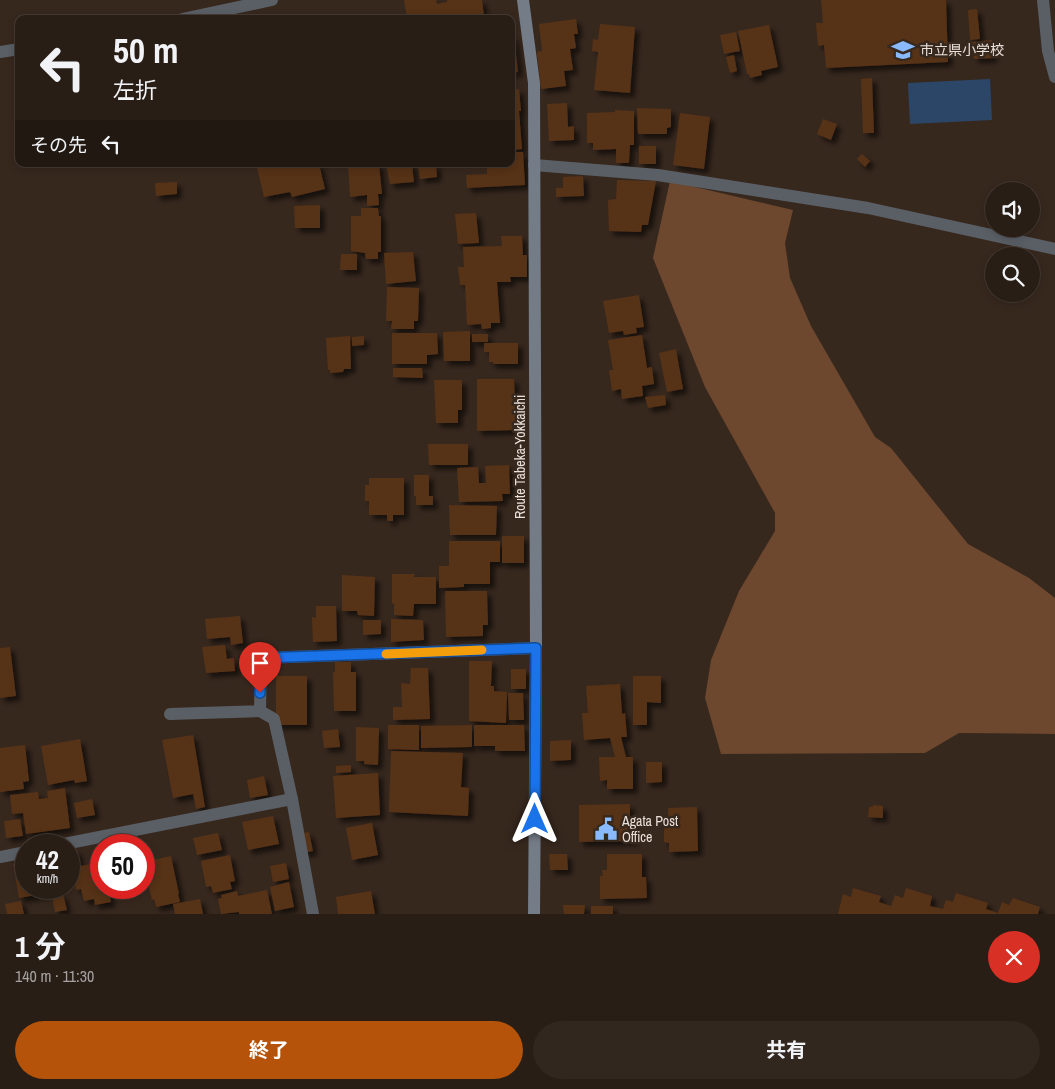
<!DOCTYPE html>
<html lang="ja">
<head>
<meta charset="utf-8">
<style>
	:root { --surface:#291e16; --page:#31271f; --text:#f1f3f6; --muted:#a5a2a1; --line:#453c35; --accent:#b45309 }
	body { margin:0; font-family:"Archivo Narrow","Noto Sans JP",sans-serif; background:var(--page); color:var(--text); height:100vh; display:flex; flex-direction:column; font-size:19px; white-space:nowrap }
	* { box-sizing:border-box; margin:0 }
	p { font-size:16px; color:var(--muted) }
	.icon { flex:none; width:28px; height:28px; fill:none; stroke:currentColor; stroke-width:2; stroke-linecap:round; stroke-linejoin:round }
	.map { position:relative; height:914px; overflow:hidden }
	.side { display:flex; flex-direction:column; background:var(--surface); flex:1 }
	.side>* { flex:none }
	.banner { position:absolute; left:15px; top:15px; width:500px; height:152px; border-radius:10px; box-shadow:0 2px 8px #0003,0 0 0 1px var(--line); background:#291e16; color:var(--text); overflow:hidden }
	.controls { position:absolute; left:985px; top:182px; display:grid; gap:10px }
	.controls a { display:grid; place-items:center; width:55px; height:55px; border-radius:50%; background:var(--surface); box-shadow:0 2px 8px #0003,0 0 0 1px var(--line); font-size:25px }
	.speed { position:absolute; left:15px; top:834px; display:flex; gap:10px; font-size:25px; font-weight:700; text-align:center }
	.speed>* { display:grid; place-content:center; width:65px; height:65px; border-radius:50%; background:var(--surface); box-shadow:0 2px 8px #0003,0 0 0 1px var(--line); line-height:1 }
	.speed small { font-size:12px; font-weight:400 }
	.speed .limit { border:8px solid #d22; background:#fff; color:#111 }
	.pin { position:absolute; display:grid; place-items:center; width:42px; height:42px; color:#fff; margin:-51px -21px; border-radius:50% 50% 50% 0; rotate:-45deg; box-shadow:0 0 5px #0007 }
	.pin .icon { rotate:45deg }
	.me { position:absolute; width:55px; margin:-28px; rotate:0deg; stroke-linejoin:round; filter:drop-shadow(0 0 4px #0008) }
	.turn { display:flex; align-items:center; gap:18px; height:105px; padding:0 15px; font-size:22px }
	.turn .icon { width:65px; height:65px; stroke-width:2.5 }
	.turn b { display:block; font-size:35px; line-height:42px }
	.then { display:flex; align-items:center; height:48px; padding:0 15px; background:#0003; gap:10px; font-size:19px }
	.round { display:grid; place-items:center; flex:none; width:52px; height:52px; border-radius:26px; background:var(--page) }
	.head { display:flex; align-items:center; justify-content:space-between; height:85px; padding:0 15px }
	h1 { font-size:30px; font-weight:700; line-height:38px }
	.primary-button { display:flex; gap:10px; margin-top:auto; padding:10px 15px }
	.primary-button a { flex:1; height:58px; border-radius:30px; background:var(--accent); color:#fff; font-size:20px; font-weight:700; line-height:58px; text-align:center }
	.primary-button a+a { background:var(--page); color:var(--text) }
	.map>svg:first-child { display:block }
</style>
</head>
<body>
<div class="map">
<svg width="1055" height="914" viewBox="0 0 1055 914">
	<defs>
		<filter id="shadow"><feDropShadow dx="4.5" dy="4.5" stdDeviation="2.5" flood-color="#0009"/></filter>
	</defs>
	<rect width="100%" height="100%" fill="#37281e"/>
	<!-- green -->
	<polygon fill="#6d472e" points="670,181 793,210 785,243 790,278 811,326 875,437 891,448 968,544 1029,578 1055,598 1055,734 959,733 925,753 721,754 705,698 711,660 739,591 775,531 775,513 705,387 653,258"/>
	<!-- water -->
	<polygon fill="#2c4668" points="990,79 992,120 910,124 908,83"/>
	<!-- building -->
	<g fill="#573218" filter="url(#shadow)">
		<polygon points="404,0 436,0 437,4 447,2 447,0 482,0 484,16 467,19 407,19"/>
		<polygon points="821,0 946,0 948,62 826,68 824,45 818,46 816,23 823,23"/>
		<polygon points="977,9 980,39 970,40 968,10"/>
		<polygon points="576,19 578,34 574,34 576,48 570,49 573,70 564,71 566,86 541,89 537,52 542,51 539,24"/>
		<polygon points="600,24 635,27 630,93 594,90 598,52 592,51 593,39 598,40"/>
		<polygon points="769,25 778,67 761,71 762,75 750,78 749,74 747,74 738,31"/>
		<polygon points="736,32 740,51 724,54 720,35"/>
		<polygon points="511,36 514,36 518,72 511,73"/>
		<polygon points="992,40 993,48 973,50 972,42"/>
		<polygon points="993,50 993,58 974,59 973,52"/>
		<polygon points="734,55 737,71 730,73 726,57"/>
		<polygon points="872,78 874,133 863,133 861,79"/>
		<polygon points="519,89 521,111 519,111 522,149 511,150 511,90"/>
		<polygon points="567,103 568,127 574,126 574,140 549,141 547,104"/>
		<polygon points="637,108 671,109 671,127 667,128 667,134 638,134"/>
		<polygon points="615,110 634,111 634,145 630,145 629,163 616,163 616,149 593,150 593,143 587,143 587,113 615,112"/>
		<polygon points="680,113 710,117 704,169 673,165"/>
		<polygon points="823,119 837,124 831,140 817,134"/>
		<rect x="639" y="146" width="17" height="18"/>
		<polygon points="511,152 523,152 525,185 467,188 466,175 487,174 487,164 511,164"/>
		<polygon points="862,154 870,161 865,167 857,159"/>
		<polygon points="256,164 319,164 325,189 292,197 290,192 264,197"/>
		<polygon points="348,164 379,164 382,194 378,194 379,205 367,206 367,195 350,197"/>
		<polygon points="386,164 412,164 414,182 390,184"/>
		<polygon points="418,164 436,164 437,177 420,179"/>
		<polygon points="583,176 584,196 556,197 556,188 563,188 563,177"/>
		<polygon points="617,180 656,181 648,225 642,225 641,232 609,231 608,200 616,199"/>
		<polygon points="177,182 177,194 156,196 155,183"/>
		<polygon points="320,205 320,228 295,228 294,206"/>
		<polygon points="361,208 378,208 379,216 381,216 381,252 378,252 378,259 366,259 365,253 351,251 351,216 361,216"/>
		<polygon points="476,213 479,243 458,244 455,214"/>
		<polygon points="501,236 522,236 523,255 527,255 527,277 510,277 511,282 497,282 500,323 491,323 491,328 482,329 481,324 467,325 465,285 460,285 458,267 464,267 463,247 502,246"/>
		<polygon points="413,252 416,281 386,284 384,253"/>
		<polygon points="341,254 357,254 357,270 340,270"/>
		<polygon points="387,287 419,288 418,321 414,321 414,329 391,329 392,321 386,321"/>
		<polygon points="639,295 644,327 636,328 637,333 624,335 623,331 609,333 603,301"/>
		<polygon points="470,331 470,361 444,361 443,332"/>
		<polygon points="392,333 437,333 438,354 427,355 427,364 392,364"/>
		<rect x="472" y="334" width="16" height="8"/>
		<polygon points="642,335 647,368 652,367 654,384 642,386 643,396 622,399 621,389 612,391 609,370 613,370 608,340"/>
		<polygon points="350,336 351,369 344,369 343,372 330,373 330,370 328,370 326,338"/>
		<polygon points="364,336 364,345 352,346 352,337"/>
		<polygon points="484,343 518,343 518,364 493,364 493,362 489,362 489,352 484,352"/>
		<polygon points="676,349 683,389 667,392 659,353"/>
		<polygon points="393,368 422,368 423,378 393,377"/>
		<polygon points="477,379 514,379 516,430 477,431"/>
		<polygon points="434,380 462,380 462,410 458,410 458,423 436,423"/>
		<polygon points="665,395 666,405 648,408 645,397"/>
		<polygon points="428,444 468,444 468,465 429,465"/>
		<polygon points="509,465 510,494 502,494 503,501 459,502 457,468 478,467 479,483 486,483 485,466"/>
		<polygon points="414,475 429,475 429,496 433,496 433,505 416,505 416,496 414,496"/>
		<polygon points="369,478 404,478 404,515 393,515 393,521 387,521 387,515 369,515 369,501 365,501 365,485 369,485"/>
		<polygon points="449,505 497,506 496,535 450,535"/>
		<rect x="502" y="536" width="22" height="27"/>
		<polygon points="449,541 500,541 500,562 490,562 490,584 464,584 464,587 439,588 439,566 449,566"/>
		<polygon points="392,574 415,574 414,577 436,577 436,604 414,604 413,616 394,615 394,604 392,603"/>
		<polygon points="342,575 375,577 374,616 358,615 357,611 342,611"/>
		<polygon points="445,591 487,591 488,625 483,625 483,636 446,637"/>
		<polygon points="316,606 336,606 337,641 313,642 312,617 316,618"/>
		<polygon points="240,616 243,643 231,645 230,637 207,639 205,619"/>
		<polygon points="391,619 423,620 424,640 391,642"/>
		<polygon points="363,620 381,620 381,634 363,635"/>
		<polygon points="225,645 227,659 234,658 235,671 206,673 202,647"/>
		<polygon points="10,647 16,696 0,698 0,648"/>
		<polygon points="469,661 492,661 491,686 494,686 494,691 507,692 506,723 469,721"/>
		<polygon points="335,662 351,662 351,672 356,672 356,711 334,711 333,672 335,672"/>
		<polygon points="411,668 428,668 430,719 393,720 393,707 402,707 401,683 410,684"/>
		<rect x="511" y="669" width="15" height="20"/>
		<rect x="276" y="676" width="31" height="49"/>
		<polygon points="633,676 661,676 661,703 647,702 647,725 633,725"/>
		<polygon points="620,684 622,714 625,713 627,737 621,737 626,757 633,757 633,789 607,789 607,780 600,781 599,757 615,757 610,738 584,740 582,713 588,713 586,686"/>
		<polygon points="508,693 523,693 524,720 509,720"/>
		<polygon points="388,725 419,725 419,750 388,749"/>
		<polygon points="472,725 472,747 421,748 421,726"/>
		<polygon points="474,725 524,725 525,751 495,751 495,746 474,746"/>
		<polygon points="356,727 379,728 378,765 364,764 364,761 356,761"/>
		<polygon points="338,729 340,747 324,748 322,731"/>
		<polygon points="193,735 205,807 196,809 193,794 173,798 162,740"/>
		<polygon points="80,739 87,781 75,783 74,780 48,785 41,746"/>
		<polygon points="571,740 571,760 550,761 550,741"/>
		<polygon points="25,745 29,781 23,782 24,789 0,792 0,748"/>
		<polygon points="391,751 463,753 461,787 469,788 468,816 389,812"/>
		<polygon points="646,762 662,762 662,782 646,783"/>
		<polygon points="351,765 351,772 336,773 336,766"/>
		<polygon points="378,773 380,815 336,818 333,776"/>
		<polygon points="264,776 268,795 250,798 247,780"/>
		<polygon points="65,788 70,828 26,834 23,813 12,814 10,795 38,792 39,799 48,798 47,791"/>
		<polygon points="92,799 95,815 77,818 74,803"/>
		<polygon points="630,804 630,816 633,816 634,841 579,842 579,805"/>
		<polygon points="873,805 883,806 883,818 868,817 869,807 873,807"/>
		<polygon points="697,807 698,851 669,852 669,843 664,842 664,827 669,827 668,808"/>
		<polygon points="273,816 279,844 248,850 242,822"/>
		<polygon points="20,819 23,836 6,838 4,821"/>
		<polygon points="372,823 378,855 352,860 346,828"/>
		<polygon points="309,832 313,851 303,853 299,834"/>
		<polygon points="218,833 222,850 197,855 193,838"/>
		<polygon points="77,850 80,866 101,862 101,888 108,888 111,902 95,905 94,899 84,901 81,889 76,890 72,868 69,868 69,851"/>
		<polygon points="549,854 567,854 568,870 550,870"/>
		<polygon points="607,854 642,854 642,877 646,877 647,898 600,899 600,876 603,876 602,870 607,870"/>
		<polygon points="230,855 235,881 230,882 232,889 213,893 211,886 206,887 201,861"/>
		<polygon points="171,856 179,894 178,894 180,902 156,907 154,899 152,900 148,884 151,884 148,861"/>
		<polygon points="26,862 26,888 47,888 48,893 19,898 13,864"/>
		<polygon points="286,863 289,879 273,882 270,866"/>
		<polygon points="289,882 294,907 275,911 270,887"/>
		<polygon points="853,888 881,896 879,902 891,906 895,895 903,898 906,888 932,896 930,906 943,909 946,900 953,902 956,893 988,903 986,909 998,913 1002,902 1009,905 1013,898 1040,907 1038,914 838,914 843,894 851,897"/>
		<polygon points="267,890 272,914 239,914 239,912 221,914 218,899 222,898 221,895 237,891 238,896"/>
		<polygon points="371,891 375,914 338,914 336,897"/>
		<polygon points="63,894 67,910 55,912 52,897"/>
		<polygon points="200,899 203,914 175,914 173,904"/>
		<polygon points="21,901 24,914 7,914 5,904"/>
		<polygon points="563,905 585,905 584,914 564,914"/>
		<rect x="591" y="906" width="22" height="8"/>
	</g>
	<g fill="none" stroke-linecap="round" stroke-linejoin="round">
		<!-- minor -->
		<g stroke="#5a5f66" stroke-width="12">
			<polyline points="1043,0 1048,51 1055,77"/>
			<polyline points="182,19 272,0"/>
			<polyline points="0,52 19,49"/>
			<polyline points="534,165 658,175 868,208 1055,249"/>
			<polyline points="260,711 274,719 292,799 313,914"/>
			<polyline points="170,714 260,711 261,658 536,648"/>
			<polyline points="59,845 292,799"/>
			<polyline points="0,857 26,852"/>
		</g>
		<!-- secondary -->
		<polyline stroke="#747c87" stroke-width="12" points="523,0 534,83 536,648 534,914"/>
	</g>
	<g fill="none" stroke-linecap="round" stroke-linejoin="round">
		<defs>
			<polyline id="route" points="260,693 261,658 536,648 535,819"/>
		</defs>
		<!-- route casing -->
		<use href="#route" stroke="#114b97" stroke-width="12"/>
		<!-- route -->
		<use href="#route" stroke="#1a73e8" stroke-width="9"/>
		<!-- slow -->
		<polyline stroke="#f59e0b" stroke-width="9" points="386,654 482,650"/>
	</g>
	<!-- icons -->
	<defs>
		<symbol id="school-bare" viewBox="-9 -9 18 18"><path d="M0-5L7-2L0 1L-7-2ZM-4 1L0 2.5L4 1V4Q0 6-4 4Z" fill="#88bafc" stroke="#37281e" stroke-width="2.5" paint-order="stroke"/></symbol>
		<symbol id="civic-bare" viewBox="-9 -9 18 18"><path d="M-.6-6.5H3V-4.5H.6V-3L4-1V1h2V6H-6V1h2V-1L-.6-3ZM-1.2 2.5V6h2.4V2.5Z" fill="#88bafc" stroke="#37281e" stroke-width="2.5" paint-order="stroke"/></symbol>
	</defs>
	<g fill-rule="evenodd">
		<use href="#school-bare" x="887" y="34" width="32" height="32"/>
		<use href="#civic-bare" x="590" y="813" width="32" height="32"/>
	</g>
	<g text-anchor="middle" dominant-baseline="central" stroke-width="5" stroke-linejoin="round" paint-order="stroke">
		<!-- poi labels -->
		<g font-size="14" fill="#eae0da" stroke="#37281e" text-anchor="start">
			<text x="920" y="50">市立県小学校</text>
			<text x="622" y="821">Agata Post<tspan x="622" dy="16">Office</tspan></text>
		</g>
		<!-- street labels -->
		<g font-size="14" fill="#eae0da" stroke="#37281e">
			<text transform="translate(520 457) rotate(-90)">Route Tabeka-Yokkaichi</text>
		</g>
	</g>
</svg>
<div class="controls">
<a><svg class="icon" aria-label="sound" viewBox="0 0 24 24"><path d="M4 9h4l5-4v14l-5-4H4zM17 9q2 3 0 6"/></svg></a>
<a><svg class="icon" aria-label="search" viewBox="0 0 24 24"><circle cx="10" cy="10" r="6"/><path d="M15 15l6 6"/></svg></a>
</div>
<div class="speed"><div>42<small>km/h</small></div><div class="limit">50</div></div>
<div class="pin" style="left:260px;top:693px;background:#d93025"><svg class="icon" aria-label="arrive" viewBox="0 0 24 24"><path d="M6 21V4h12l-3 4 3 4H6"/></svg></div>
<svg class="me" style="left:535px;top:819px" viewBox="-20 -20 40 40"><path d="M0-17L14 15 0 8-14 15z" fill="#1a73e8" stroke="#fff" stroke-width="4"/></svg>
<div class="banner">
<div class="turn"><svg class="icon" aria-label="left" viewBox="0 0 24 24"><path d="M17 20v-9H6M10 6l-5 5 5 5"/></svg><div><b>50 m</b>左折</div></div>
<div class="then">その先<svg class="icon" aria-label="left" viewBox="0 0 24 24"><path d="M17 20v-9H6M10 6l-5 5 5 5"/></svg></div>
</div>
</div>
<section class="side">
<div class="head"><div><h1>1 分</h1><p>140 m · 11:30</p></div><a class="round" style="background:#d93025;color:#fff"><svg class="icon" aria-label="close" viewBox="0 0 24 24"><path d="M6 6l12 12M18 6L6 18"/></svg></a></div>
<div class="primary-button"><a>終了</a><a>共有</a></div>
</section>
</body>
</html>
